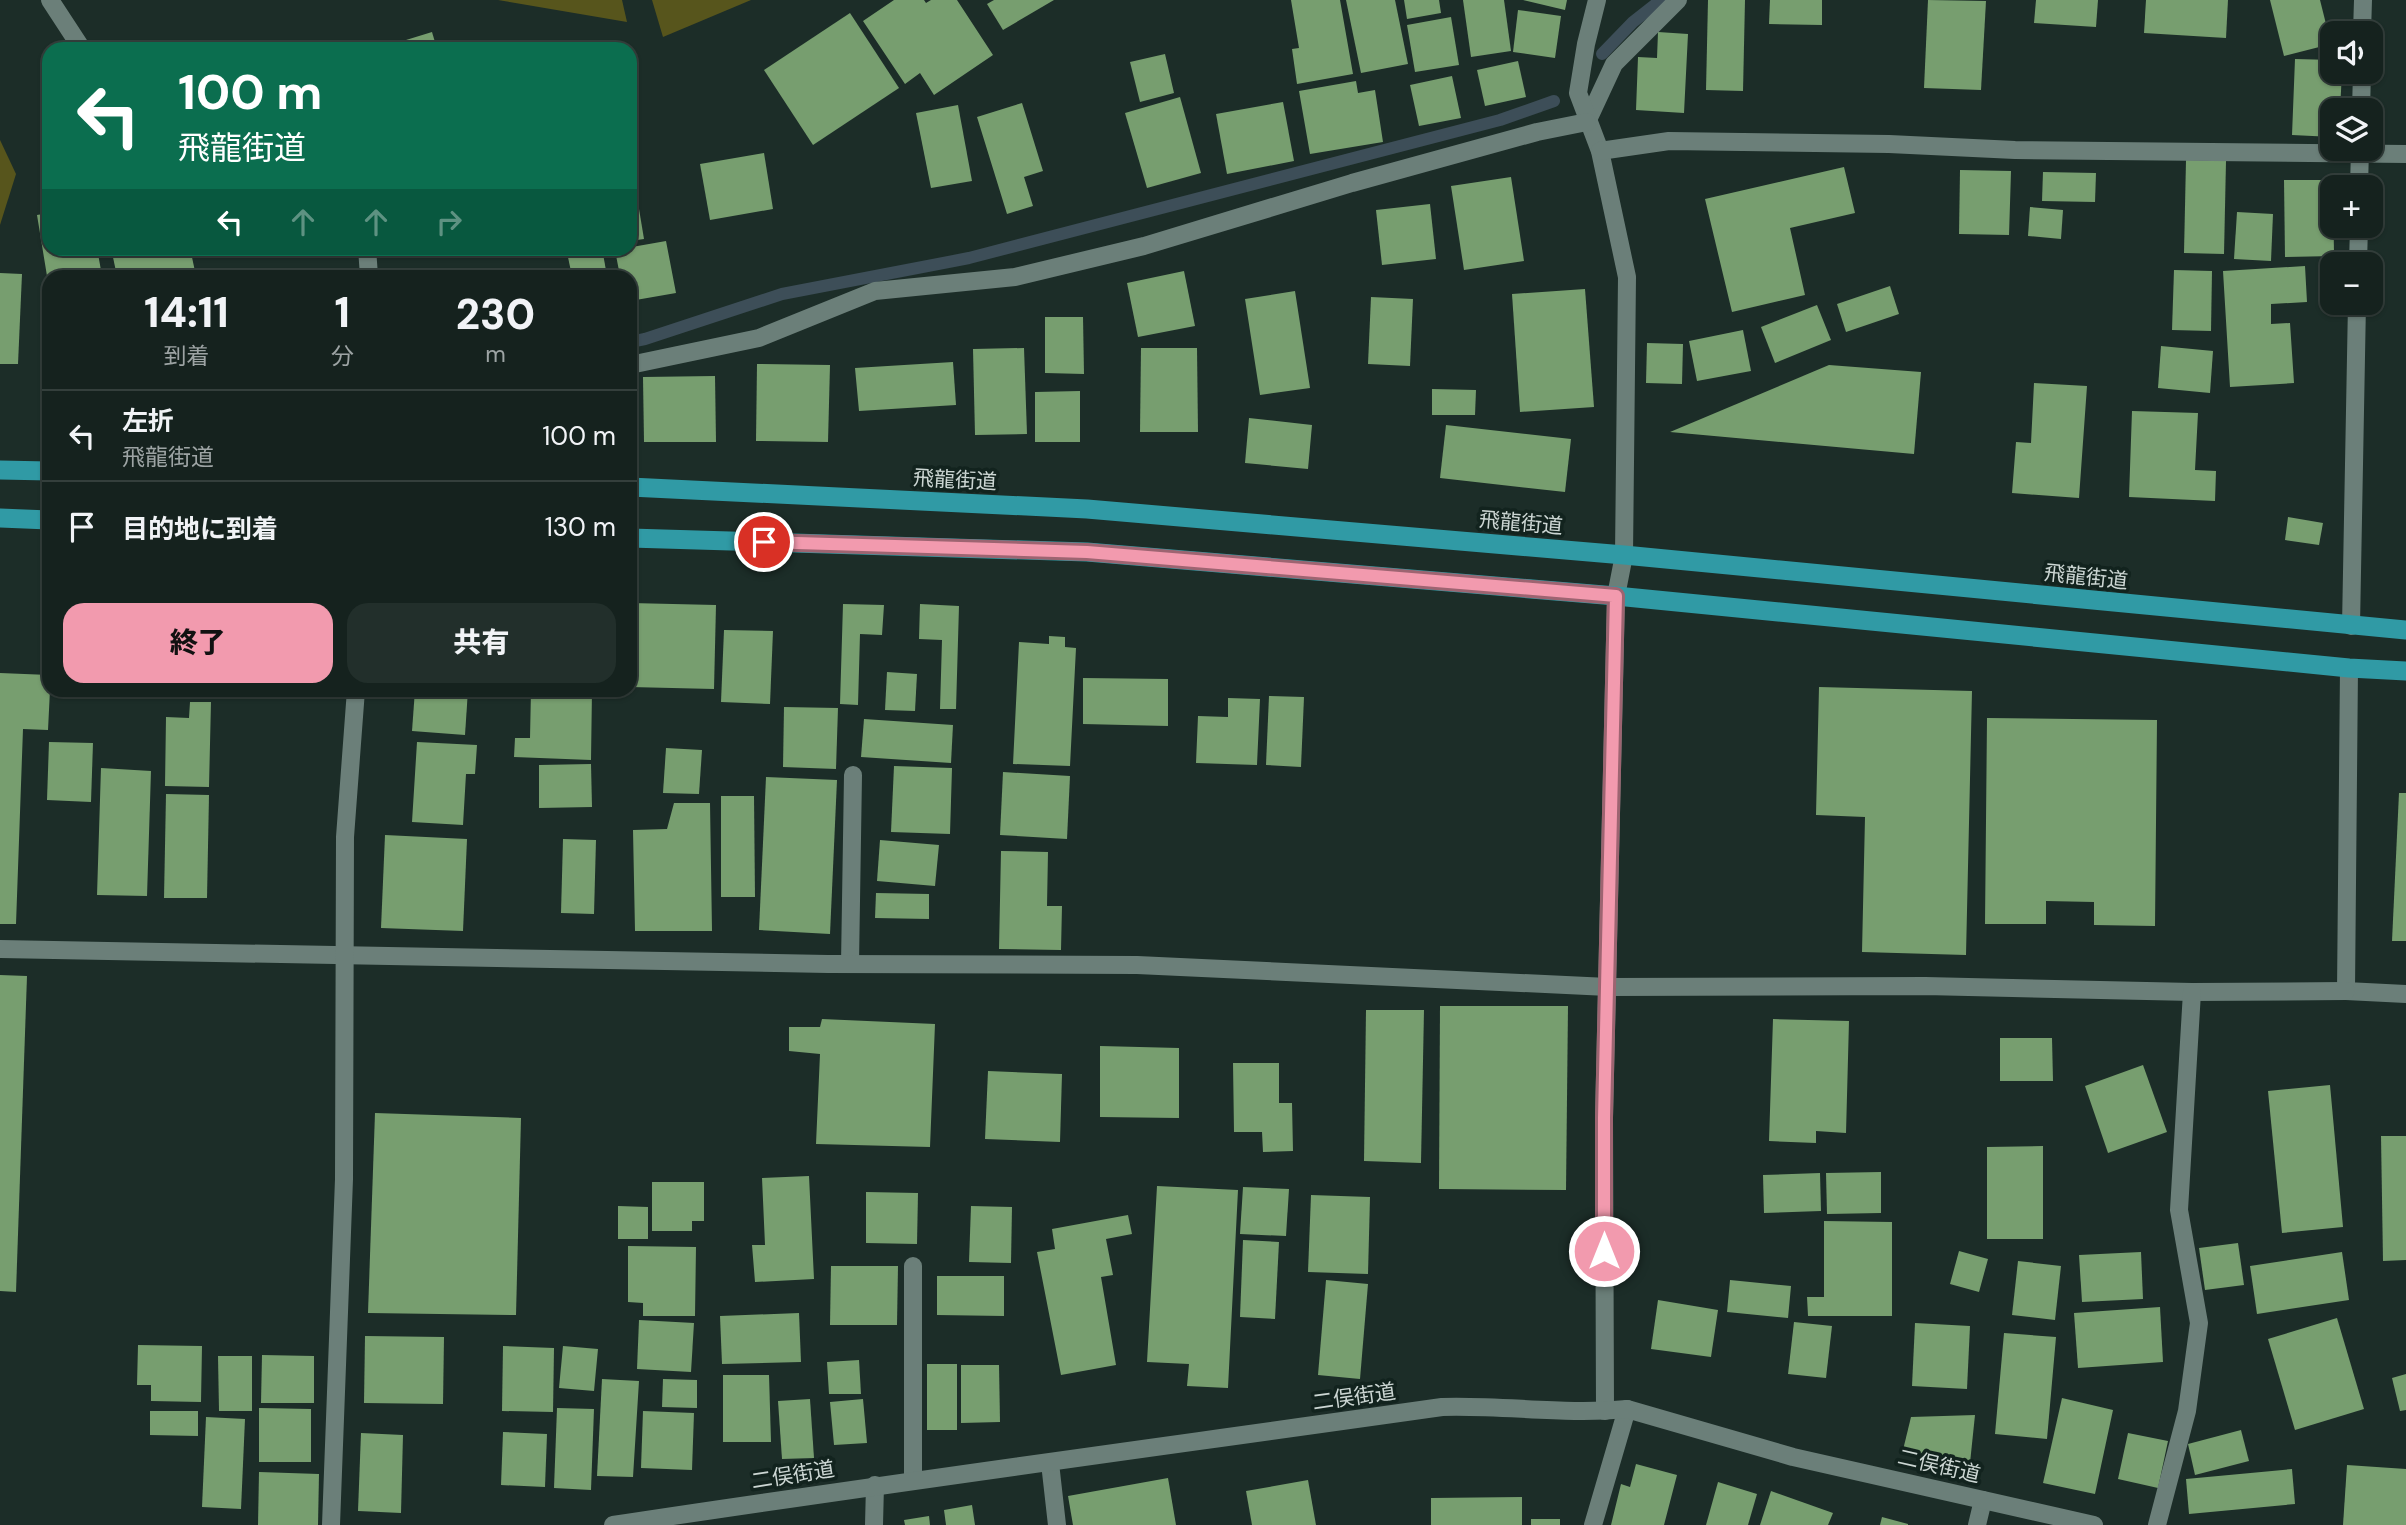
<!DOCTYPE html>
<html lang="ja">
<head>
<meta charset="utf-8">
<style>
	:root { --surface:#15221e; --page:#222f2b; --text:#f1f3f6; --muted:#9da4a4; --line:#343f3c; --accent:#f29aae }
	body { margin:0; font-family:"DM Sans","Noto Sans JP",sans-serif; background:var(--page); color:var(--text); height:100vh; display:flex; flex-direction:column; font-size:26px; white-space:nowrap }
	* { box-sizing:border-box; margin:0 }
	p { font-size:23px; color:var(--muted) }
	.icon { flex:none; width:38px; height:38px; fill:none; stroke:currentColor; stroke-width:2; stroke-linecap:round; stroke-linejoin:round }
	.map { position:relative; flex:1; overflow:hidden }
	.side { position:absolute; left:42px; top:270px; width:595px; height:427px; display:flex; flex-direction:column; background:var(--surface); border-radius:21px; box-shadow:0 2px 5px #0004,0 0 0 2px var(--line) }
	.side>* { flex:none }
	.banner { position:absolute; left:42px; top:42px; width:595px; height:214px; border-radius:21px; box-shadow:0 2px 5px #0004,0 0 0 2px var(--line); background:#0b6e4f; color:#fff; overflow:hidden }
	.fabs { position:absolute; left:2320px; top:21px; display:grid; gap:14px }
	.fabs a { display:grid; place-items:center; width:63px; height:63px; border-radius:14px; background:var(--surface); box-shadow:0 2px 5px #0004,0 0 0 2px var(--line); font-size:35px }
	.pin { position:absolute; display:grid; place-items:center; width:60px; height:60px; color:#fff; margin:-30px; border:4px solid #fff; border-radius:50%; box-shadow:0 2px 7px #0007 }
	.me { position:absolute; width:77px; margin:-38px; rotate:0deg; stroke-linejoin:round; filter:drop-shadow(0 0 5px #0008) }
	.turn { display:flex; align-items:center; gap:24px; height:147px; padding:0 21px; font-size:32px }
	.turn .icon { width:91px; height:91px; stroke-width:2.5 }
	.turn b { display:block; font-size:49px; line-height:60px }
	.lanes { display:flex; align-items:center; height:66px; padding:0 21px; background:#0003; justify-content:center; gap:35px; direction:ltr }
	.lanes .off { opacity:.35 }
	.eta { display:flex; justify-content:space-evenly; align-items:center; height:119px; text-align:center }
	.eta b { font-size:42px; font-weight:800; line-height:49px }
	.action { display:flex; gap:14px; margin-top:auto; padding:14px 21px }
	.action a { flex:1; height:80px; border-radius:21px; background:var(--accent); color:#111; font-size:28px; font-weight:800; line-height:80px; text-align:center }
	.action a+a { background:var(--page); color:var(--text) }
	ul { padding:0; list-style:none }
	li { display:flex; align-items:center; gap:21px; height:91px; padding:0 21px; border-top:2px solid var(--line) }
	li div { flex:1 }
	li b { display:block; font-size:26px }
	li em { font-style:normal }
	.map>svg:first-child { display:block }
</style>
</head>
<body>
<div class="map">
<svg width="2406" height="1525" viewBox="0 0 2406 1525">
	<rect width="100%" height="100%" fill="#1c2d28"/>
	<!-- green -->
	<g fill="#57551c">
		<polygon points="498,0 622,0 627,22"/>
		<polygon points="652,0 751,0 663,37"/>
		<polygon points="0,140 16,174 0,225"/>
	</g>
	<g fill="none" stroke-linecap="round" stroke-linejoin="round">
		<!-- stream -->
		<g stroke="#3d4e58" stroke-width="12">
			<polyline points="1602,54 1633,22 1661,0"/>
			<polyline points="630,342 645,339 782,294 969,258 1500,120 1554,101"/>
		</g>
	</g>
	<!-- building -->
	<g fill="#779e6f">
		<polygon points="894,0 924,0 926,3 931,0 957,0 993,55 934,95 920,73 905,84 863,21"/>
		<polygon points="994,0 1054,0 1003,30 987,4"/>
		<polygon points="1291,0 1340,0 1353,74 1297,84 1292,49 1299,48"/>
		<polygon points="1346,0 1395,0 1408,64 1361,73"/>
		<polygon points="1404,0 1439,0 1441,13 1407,19"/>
		<polygon points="1463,0 1504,0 1511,51 1471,57"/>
		<polygon points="1523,0 1567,0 1565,10"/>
		<polygon points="1708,0 1745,0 1743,91 1706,90"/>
		<polygon points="1770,0 1822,0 1822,25 1769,24"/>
		<polygon points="1928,0 1986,1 1981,90 1924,88"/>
		<polygon points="2036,0 2098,0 2096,27 2034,23"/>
		<polygon points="2146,0 2228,0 2226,38 2144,33"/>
		<polygon points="2270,0 2320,0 2331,44 2284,56"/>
		<polygon points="1518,10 1561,16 1555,58 1513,52"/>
		<polygon points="850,13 899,88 813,145 764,70"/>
		<polygon points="1451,17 1459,65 1415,72 1407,25"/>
		<polygon points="432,32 437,49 381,49 380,48"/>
		<polygon points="1658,32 1688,34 1684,113 1636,110 1638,57 1657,58"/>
		<polygon points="1165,54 1174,93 1140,102 1130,62"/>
		<polygon points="2295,59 2333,60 2333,72 2342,72 2340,110 2333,110 2333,137 2292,135"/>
		<polygon points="1518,61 1526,97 1485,106 1477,70"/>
		<polygon points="1452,76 1461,118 1419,126 1410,85"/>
		<polygon points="1356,81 1358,93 1375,90 1383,142 1310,154 1299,91"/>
		<polygon points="1180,97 1201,173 1147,188 1125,113"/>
		<polygon points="1283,102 1294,161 1227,174 1216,114"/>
		<polygon points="1022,103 1043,171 1024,177 1033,206 1007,214 977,117"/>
		<polygon points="958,105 972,181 931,188 916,113"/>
		<polygon points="630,151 632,151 635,185 630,185"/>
		<polygon points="764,153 773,209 710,220 700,164"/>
		<polygon points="2186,160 2226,161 2224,254 2184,253"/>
		<polygon points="1844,167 1855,213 1790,228 1805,295 1732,312 1705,199"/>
		<polygon points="1960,170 2011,171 2009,235 1959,234"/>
		<polygon points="2043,172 2096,173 2095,202 2042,201"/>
		<polygon points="1511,177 1524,261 1464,270 1451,186"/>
		<polygon points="2284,180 2333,180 2334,256 2285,257"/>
		<polygon points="636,191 644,239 630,241 630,192"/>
		<polygon points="1430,204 1436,259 1382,265 1376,210"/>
		<polygon points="2030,207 2063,210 2061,239 2028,236"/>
		<polygon points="2237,212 2273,214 2271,261 2234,259"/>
		<polygon points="49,213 49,248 97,248 102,276 47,276 37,215"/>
		<polygon points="666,241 676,293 630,301 630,276 620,276 615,250"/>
		<polygon points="111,248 190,248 196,276 117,276"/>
		<polygon points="566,248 602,248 607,276 572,276"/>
		<polygon points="2305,266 2307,302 2271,304 2271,324 2290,323 2294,383 2230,387 2223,271"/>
		<polygon points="2174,270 2212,271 2211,331 2172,330"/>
		<polygon points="1184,271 1195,326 1138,337 1127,283"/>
		<polygon points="0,273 22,274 18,364 0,364"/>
		<polygon points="1890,286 1899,314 1846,332 1837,304"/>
		<polygon points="1585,289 1594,407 1520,412 1512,294"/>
		<polygon points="1295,291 1310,388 1260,395 1245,299"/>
		<polygon points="1371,297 1413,299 1410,366 1368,364"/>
		<polygon points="1817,305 1831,340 1775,363 1761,327"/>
		<polygon points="1045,317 1083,317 1084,374 1045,373"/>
		<polygon points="1743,330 1751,371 1697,381 1689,341"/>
		<polygon points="1647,343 1683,344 1682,384 1646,383"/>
		<polygon points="2161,346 2213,351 2210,393 2158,388"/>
		<polygon points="1024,348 1027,434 975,435 973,349"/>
		<polygon points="1141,348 1197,348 1198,432 1140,432"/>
		<polygon points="953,362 956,405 859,411 855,368"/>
		<polygon points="757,364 830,365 828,442 756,441"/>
		<polygon points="1829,365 1921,372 1914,454 1670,432"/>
		<polygon points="715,376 716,442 644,442 643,377"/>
		<polygon points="2034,383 2087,386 2079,498 2012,493 2016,442 2031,443"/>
		<polygon points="1432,389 1476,390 1475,415 1432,415"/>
		<polygon points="1080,391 1080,442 1035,442 1035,392"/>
		<polygon points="2132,411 2198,413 2195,470 2216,471 2215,501 2129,497"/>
		<polygon points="1249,418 1312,425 1308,469 1245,463"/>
		<polygon points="1446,425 1571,439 1565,492 1440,478"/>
		<polygon points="2288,517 2323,523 2319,545 2285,540"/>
		<polygon points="630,603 716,605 714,689 630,687"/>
		<polygon points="843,604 884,605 882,635 860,634 858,705 840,704"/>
		<polygon points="920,604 959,606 956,709 940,709 942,640 919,639"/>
		<polygon points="724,630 773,631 770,704 721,702"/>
		<polygon points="1049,636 1065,637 1065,647 1076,648 1070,766 1013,764 1019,642 1049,644"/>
		<polygon points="887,672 917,674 915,711 885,710"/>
		<polygon points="0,673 49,675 50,690 48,730 23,729 16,924 0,924"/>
		<polygon points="1083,678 1168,679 1168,726 1083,724"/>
		<polygon points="1819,687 1972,691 1966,955 1862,952 1865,817 1816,815"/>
		<polygon points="415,690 468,690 465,735 412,731"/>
		<polygon points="531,690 592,690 591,760 514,757 515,738 530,738"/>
		<polygon points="1269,696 1304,697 1301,767 1266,765"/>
		<polygon points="1228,698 1260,699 1257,765 1196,763 1198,716 1228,717"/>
		<polygon points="190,702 211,702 209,787 165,786 166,717 189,718"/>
		<polygon points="784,707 838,708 836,769 783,767"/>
		<polygon points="1987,718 2157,720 2155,926 2094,925 2094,902 2046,901 2046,924 1985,924"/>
		<polygon points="864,719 953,725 951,763 861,757"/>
		<polygon points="49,742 93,743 91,802 47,800"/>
		<polygon points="417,742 477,745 475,774 466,774 463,825 412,822"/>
		<polygon points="666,748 702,750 699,794 663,793"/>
		<polygon points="591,764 592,807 539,808 539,765"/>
		<polygon points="894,766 952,768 950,834 891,832"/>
		<polygon points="101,768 151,771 147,896 97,895"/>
		<polygon points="1003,772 1070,776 1067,839 1000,835"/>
		<polygon points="766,777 837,780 830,934 759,930"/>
		<polygon points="2399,793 2406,793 2406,941 2392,941"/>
		<polygon points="166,794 209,795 207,898 164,898"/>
		<polygon points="721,796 754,796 755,897 721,897"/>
		<polygon points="674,803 710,803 712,931 635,931 633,830 667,829"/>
		<polygon points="385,835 467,839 463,931 381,928"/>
		<polygon points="563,839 596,840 594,914 561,913"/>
		<polygon points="880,840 939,845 935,886 877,881"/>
		<polygon points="1001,851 1048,852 1047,906 1062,906 1061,950 999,949"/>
		<polygon points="876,893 929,894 929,919 875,918"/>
		<polygon points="0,975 27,976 16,1292 0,1291"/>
		<polygon points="1440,1006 1568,1006 1566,1190 1439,1189"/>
		<polygon points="1366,1010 1424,1010 1421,1163 1364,1161"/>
		<polygon points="822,1019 935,1024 930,1147 816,1144 820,1054 789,1051 789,1027 820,1027"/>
		<polygon points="1773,1019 1849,1021 1846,1133 1816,1131 1816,1143 1769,1141"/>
		<polygon points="2000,1038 2052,1038 2053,1081 2000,1081"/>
		<polygon points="1100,1046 1179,1048 1179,1118 1100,1117"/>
		<polygon points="1233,1063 1279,1063 1279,1103 1292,1103 1293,1151 1263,1152 1262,1132 1234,1132"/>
		<polygon points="2143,1065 2167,1132 2108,1153 2085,1086"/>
		<polygon points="988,1071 1062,1074 1060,1142 985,1139"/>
		<polygon points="2330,1085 2343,1227 2282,1233 2268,1091"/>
		<polygon points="375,1113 521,1118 516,1315 368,1313"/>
		<polygon points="2381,1136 2406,1136 2406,1260 2383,1261"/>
		<polygon points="2043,1146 2043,1239 1987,1239 1987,1147"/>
		<polygon points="1881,1172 1881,1213 1827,1214 1826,1173"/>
		<polygon points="1820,1173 1821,1211 1764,1213 1763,1175"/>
		<polygon points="809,1176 814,1279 755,1282 752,1245 765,1245 762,1178"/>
		<polygon points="652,1182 704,1182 704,1221 692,1221 692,1231 652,1231"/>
		<polygon points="1157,1186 1238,1190 1228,1388 1187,1386 1189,1364 1147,1362"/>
		<polygon points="1243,1187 1289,1189 1286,1236 1240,1234"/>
		<polygon points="866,1192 918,1193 917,1244 866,1243"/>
		<polygon points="1311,1195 1370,1197 1368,1274 1308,1272"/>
		<polygon points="618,1206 648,1207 648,1239 618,1239"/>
		<polygon points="971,1206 1012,1207 1011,1263 969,1262"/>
		<polygon points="1128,1215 1132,1234 1106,1239 1113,1275 1101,1277 1116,1365 1061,1375 1037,1252 1055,1249 1052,1229"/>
		<polygon points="1824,1221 1892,1222 1892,1316 1808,1316 1807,1297 1824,1297"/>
		<polygon points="1243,1240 1279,1242 1275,1319 1240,1317"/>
		<polygon points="2238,1243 2244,1285 2205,1290 2199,1248"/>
		<polygon points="628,1246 696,1247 695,1316 643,1316 643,1303 628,1302"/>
		<polygon points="1959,1251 1988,1259 1979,1292 1950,1284"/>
		<polygon points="2141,1252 2143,1299 2082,1302 2079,1255"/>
		<polygon points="2342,1252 2349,1300 2257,1314 2250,1266"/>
		<polygon points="2018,1261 2061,1266 2055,1320 2012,1315"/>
		<polygon points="831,1266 898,1266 897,1325 830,1325"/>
		<polygon points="937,1276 1004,1276 1004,1316 937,1315"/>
		<polygon points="1326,1280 1368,1284 1360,1379 1318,1375"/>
		<polygon points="1730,1280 1791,1286 1788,1318 1727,1312"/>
		<polygon points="1658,1300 1718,1310 1711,1357 1651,1349"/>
		<polygon points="2160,1307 2163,1362 2078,1368 2074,1313"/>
		<polygon points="799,1313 801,1362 722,1364 720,1316"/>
		<polygon points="2337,1318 2364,1409 2295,1430 2268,1339"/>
		<polygon points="639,1320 694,1323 691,1372 637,1369"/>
		<polygon points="1794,1322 1832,1326 1826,1378 1788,1374"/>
		<polygon points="1915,1323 1970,1326 1967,1389 1912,1386"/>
		<polygon points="2004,1333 2056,1337 2047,1439 1995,1434"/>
		<polygon points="365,1336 444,1337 443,1404 364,1403"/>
		<polygon points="138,1345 202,1346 201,1402 151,1401 151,1385 137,1385"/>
		<polygon points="503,1346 554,1348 553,1412 502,1411"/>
		<polygon points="563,1346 598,1349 594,1391 559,1388"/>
		<polygon points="262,1355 314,1356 314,1403 261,1403"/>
		<polygon points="218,1356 252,1356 252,1411 219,1411"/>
		<polygon points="859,1360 861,1394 829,1394 827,1362"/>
		<rect x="927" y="1364" width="30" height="66"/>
		<polygon points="961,1365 999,1365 1000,1422 961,1423"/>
		<polygon points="2406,1374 2406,1410 2400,1411 2392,1378"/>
		<polygon points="723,1375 769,1375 771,1442 723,1442"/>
		<polygon points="602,1379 639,1381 633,1477 597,1476"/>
		<polygon points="663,1379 697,1380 697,1408 662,1407"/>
		<polygon points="2062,1398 2113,1410 2095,1494 2043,1483"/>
		<polygon points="810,1399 814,1458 782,1459 778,1401"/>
		<polygon points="863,1399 867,1443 834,1445 830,1402"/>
		<polygon points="259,1408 311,1409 311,1462 259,1462"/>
		<polygon points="557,1408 594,1409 591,1490 554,1488"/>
		<polygon points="150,1411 198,1411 198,1436 150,1435"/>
		<polygon points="643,1411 694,1413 692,1470 641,1468"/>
		<polygon points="1975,1415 1970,1463 1903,1450 1911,1417"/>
		<polygon points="206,1417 245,1419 241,1509 202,1507"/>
		<polygon points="2241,1430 2249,1461 2195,1475 2188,1444"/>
		<polygon points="503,1432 547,1434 545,1487 501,1485"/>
		<polygon points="361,1433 403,1435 401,1513 358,1511"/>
		<polygon points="2128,1433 2168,1441 2158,1488 2118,1479"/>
		<polygon points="1636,1464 1677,1475 1664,1525 1611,1525 1621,1484 1630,1487"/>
		<polygon points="2347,1465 2406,1469 2406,1525 2343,1525"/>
		<polygon points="2292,1469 2295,1504 2189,1514 2186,1479"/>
		<polygon points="259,1472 319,1474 318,1525 258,1525"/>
		<polygon points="1168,1478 1176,1525 1073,1525 1068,1496"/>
		<polygon points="1308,1480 1316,1525 1252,1525 1246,1491"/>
		<polygon points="1718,1482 1757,1494 1748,1525 1706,1525"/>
		<polygon points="1771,1491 1833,1513 1828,1525 1760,1525"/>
		<polygon points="1522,1497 1522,1525 1431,1525 1431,1498"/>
		<polygon points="972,1505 975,1525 946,1525 944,1510"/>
		<polygon points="929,1516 930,1525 905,1525 904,1520"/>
		<polygon points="1882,1517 1908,1524 1908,1525 1880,1525"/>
		<rect x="1531" y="1519" width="29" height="6"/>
	</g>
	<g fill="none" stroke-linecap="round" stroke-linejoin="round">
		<!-- service -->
		<g stroke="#6b7f79" stroke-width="18">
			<polyline points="1587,122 1614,64 1678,0"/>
			<polyline points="850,964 853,775"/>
			<polyline points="913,1266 913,1479"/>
		</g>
		<!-- minor -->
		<g stroke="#6b7f79" stroke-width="18">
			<polyline points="50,0 82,49"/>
			<polyline points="1597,0 1586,44 1578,93 1600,151 1627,277 1624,555 1616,596 1604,1118 1605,1411"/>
			<polyline points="2362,33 2363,0"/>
			<polyline points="2361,110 2362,72"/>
			<polyline points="1600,151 1669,141 1889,144 2015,150 2406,154"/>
			<polyline points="2359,187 2360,149"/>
			<polyline points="367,248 369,276"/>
			<polyline points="2358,264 2359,226"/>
			<polyline points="630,365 759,338 875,291 1015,277 1144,246 1352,183 1537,132 1587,122"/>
			<polyline points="2351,626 2357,303"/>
			<polyline points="2349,668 2346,991 2406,994"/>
			<polyline points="0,949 828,964 1137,965 1608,987 1925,986 2192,992 2346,991"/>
			<polyline points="1050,1463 1057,1525"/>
			<polyline points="331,1525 344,1179 345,837 356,690"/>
			<polyline points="874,1525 875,1485"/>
			<polyline points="1593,1525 1627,1409"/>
			<polyline points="1977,1525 1983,1500"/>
			<polyline points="2157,1525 2187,1411 2199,1323 2179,1210 2192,992"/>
		</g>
		<!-- tertiary -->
		<path stroke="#6b7f79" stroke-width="18" d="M613 1525C889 1483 1166 1446 1442 1407 1504 1405 1566 1415 1627 1409L1793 1457 2094 1525"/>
		<!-- trunk -->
		<g stroke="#309aa5" stroke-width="19">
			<polyline points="0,470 49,471"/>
			<polyline points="630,487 1087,509 1624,555 2406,630"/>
			<polyline points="0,518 49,520"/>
			<polyline points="630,538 1087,552 1616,596 2349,668 2406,671"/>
		</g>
	</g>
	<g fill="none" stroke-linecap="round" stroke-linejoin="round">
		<defs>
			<polyline id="route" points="764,542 1087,552 1616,596 1604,1118 1604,1251"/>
		</defs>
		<!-- route casing -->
		<use href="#route" stroke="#9d6471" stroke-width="18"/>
		<!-- route -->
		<use href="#route" stroke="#f29aae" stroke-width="12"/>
	</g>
	<g text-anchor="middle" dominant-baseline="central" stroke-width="7" stroke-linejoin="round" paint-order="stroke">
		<!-- street labels -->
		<g font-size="21" fill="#ccd6d3" stroke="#12231e">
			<text transform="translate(955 480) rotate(3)">飛龍街道</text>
			<text transform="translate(1521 523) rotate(5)">飛龍街道</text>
			<text transform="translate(2086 577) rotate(6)">飛龍街道</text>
			<text transform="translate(1354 1397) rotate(-8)">二俣街道</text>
			<text transform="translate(1939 1466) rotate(13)">二俣街道</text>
			<text transform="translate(793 1475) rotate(-9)">二俣街道</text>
		</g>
	</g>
</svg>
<div class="fabs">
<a><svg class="icon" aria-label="sound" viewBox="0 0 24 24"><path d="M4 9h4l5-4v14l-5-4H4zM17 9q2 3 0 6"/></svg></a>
<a><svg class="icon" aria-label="layers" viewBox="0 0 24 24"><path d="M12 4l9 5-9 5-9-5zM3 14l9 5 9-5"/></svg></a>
<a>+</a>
<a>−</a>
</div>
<div class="pin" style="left:764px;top:542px;background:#d93025"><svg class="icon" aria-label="arrive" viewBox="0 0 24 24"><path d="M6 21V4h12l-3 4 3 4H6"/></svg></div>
<svg class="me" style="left:1604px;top:1251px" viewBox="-20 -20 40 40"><circle r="17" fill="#f29aae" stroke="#fff" stroke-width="3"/><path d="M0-11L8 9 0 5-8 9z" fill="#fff"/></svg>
<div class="banner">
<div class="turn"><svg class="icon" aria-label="left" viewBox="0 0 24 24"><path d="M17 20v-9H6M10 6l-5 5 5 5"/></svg><div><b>100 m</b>飛龍街道</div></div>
<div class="lanes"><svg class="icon" aria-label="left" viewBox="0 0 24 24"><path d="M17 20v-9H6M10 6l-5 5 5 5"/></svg><svg class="icon off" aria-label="ahead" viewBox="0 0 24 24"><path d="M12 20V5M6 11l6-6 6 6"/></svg><svg class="icon off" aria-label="ahead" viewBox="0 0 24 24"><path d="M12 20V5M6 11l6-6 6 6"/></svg><svg class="icon off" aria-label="right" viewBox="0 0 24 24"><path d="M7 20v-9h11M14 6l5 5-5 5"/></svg></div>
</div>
<section class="side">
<div class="eta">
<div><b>14:11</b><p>到着</p></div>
<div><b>1</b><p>分</p></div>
<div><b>230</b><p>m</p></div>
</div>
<ul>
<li><svg class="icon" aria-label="left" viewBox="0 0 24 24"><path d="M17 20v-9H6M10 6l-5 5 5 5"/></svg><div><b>左折</b><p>飛龍街道</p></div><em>100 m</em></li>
<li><svg class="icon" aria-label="arrive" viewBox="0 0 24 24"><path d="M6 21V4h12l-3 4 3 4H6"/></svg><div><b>目的地に到着</b></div><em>130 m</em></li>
</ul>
<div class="action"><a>終了</a><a>共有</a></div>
</section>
</div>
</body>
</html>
